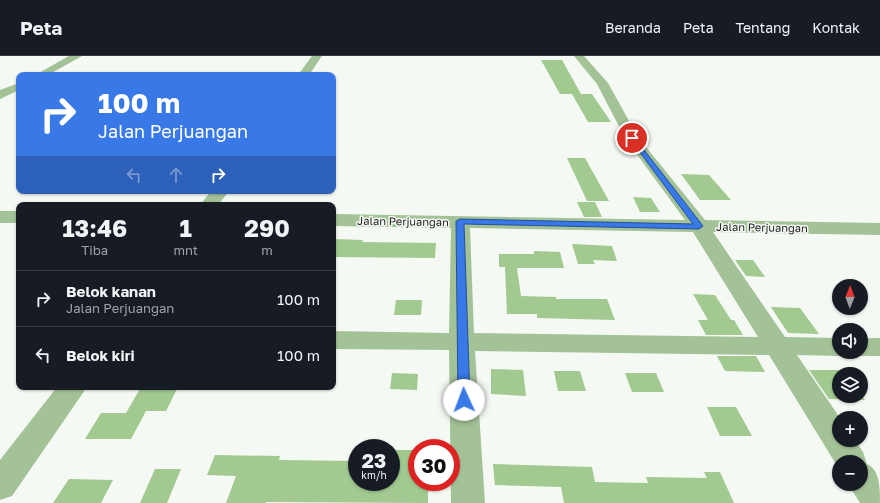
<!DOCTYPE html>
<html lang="id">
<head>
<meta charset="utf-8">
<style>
	:root { --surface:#171b24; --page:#20242c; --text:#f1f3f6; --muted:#9ea1a6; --line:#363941 }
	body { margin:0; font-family:"Golos Text",sans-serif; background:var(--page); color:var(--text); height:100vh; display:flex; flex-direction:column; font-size:15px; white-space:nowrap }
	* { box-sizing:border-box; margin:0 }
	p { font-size:13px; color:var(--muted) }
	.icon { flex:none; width:22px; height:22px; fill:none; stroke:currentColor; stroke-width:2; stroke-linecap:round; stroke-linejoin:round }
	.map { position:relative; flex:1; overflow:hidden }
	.sheet { position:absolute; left:16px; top:146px; width:320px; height:188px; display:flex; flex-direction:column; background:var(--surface); border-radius:8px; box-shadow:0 1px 3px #0004 }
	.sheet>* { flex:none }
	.banner { position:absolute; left:16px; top:16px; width:320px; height:122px; border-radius:8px; box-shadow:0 1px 3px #0004; background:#3979e7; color:#fff; overflow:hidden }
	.needle { width:26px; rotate:1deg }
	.fabs { position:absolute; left:832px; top:223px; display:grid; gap:8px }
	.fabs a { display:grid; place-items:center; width:36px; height:36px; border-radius:50%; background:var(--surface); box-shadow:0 1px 3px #0004; font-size:20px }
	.speed { position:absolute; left:348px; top:383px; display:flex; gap:8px; font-size:20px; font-weight:700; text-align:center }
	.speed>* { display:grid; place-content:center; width:52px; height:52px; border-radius:50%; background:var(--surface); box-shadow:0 1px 3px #0004; line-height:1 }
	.speed small { font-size:10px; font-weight:400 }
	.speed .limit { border:6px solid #d22; background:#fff; color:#111 }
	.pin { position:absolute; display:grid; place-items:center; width:34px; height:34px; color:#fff; margin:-17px; border:2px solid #fff; border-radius:50%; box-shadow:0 1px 4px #0007 }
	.me { position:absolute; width:44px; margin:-22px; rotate:358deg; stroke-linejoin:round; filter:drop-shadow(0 0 3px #0008) }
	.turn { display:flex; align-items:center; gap:14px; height:84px; padding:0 16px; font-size:18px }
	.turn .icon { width:52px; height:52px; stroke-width:2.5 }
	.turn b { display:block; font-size:28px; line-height:34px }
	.lanes { display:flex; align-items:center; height:38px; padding:0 16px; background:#0003; justify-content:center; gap:20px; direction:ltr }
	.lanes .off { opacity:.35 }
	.eta { display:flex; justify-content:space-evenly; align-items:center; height:68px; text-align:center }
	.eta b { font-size:24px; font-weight:700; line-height:28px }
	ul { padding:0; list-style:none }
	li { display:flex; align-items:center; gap:12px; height:56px; padding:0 16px; border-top:1px solid var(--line) }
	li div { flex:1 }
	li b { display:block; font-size:15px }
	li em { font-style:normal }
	header { display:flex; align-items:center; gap:24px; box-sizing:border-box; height:56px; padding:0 20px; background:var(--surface); border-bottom:1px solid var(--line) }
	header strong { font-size:19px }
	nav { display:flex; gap:22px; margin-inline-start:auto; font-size:14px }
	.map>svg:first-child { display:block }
</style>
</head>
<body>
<header>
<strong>Peta</strong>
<nav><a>Beranda</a><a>Peta</a><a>Tentang</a><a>Kontak</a></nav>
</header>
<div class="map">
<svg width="880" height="447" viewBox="0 0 880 447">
	<rect width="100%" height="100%" fill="#f5f9f3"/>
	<!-- building -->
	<g fill="#a1c990">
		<polygon points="541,4 562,4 581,38 560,38"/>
		<polygon points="572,38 592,38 611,66 588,66"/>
		<polygon points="567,102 585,102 609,145 587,145"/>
		<polygon points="681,118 709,119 731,144 700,144"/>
		<polygon points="633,141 651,142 660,156 640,156"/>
		<polygon points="577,146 595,146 602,161 584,161"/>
		<polygon points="333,183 363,184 362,186 436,187 435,202 333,201"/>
		<polygon points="572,188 612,190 617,205 593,204 595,208 578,208"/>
		<polygon points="534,195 560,196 564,212 517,212 521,240 556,241 556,243 607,243 615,264 537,262 537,258 507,258 505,211 499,211 499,198 534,198"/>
		<polygon points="735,204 753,204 765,221 746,220"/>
		<polygon points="693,238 715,239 731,264 734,264 743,279 706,279 698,264 708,264"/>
		<polygon points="396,244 422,244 421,259 394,259"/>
		<polygon points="771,251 800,252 819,278 788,277"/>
		<polygon points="717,300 756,300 765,316 725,315"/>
		<polygon points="491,313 523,314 526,340 491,338"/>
		<polygon points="809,314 841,314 844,318 839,318 839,340 861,339 865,344 829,343"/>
		<polygon points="554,315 580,315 586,335 558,335"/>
		<polygon points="392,317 418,318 417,334 390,333"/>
		<polygon points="625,317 656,317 664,336 632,336"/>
		<polygon points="141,331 178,331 166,355 146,355 131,383 85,383 101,357 126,357"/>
		<polygon points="707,351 736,351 752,380 720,380"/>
		<polygon points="391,394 417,394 417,426 428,426 428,447 266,446 266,447 226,447 236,420 207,419 215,399 280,400 279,404 357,405 357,426 391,426"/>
		<polygon points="493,408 592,411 595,426 648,427 646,421 707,422 704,416 720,416 734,447 564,447 561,431 495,429"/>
		<polygon points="155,413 181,413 167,447 140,447"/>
		<polygon points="69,423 113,424 101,447 53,447"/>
	</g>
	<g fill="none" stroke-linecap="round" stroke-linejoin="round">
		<!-- minor -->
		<g fill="#a4c298" fill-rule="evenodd">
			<polygon points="69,0 82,0 48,19 35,19"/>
			<polygon points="312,0 322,0 309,19 298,19"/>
			<path d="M574 0H584L608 27 638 81 705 164 880 167V179L713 176 785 281 839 282V296H849L839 300 797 299 840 362 839 384H855L863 396 867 408C880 414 880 432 880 447H860L848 428H861V406H839V413L769 299 475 295 485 447H451L449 294 333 293V275L449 277 451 172 333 170V158L685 164 625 82 597 28ZM470 172 693 176 758 281 474 277Z"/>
			<polygon points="19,27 19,34 0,43 0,34"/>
			<polygon points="211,135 229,135 218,149 200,149"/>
			<rect x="0" y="155" width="19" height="12"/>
			<polygon points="861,282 880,282 880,300 861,300 852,297 851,296 861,296"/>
			<polygon points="57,331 87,331 12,440 0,444 0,404"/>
		</g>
	</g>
	<!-- route -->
	<polygon fill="#3979e7" stroke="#254f96" points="630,81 634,81 703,170 699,173 464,168 470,344 468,348 460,348 458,344 456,165 460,163 693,168 630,83"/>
	<g text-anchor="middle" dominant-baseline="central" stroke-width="3" stroke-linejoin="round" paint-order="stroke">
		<!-- street labels -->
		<g font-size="11" fill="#1d1e1c" stroke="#f5f9f3">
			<text transform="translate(403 165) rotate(1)">Jalan Perjuangan</text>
			<text transform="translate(762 171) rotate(1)">Jalan Perjuangan</text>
		</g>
	</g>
</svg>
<div class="fabs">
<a><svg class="needle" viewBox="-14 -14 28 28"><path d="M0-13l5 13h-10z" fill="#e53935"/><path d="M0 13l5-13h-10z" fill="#9ea1a6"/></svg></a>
<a><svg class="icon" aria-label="sound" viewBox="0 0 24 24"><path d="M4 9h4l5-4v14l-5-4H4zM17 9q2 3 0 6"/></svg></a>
<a><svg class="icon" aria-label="layers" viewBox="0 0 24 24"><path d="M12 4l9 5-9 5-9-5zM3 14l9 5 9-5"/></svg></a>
<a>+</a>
<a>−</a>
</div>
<div class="speed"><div>23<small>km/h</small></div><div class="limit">30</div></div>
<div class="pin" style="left:632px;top:82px;background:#d93025"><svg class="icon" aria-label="arrive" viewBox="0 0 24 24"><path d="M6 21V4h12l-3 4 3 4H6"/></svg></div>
<svg class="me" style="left:464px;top:344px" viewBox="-20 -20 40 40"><circle r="19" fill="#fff"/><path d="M0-13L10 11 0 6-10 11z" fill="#3979e7"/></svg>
<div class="banner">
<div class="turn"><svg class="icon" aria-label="right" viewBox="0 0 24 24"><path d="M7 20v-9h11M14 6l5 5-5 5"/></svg><div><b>100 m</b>Jalan Perjuangan</div></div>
<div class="lanes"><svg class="icon off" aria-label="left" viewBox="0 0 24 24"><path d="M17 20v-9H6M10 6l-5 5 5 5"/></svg><svg class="icon off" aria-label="ahead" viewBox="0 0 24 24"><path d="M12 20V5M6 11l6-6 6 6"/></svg><svg class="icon" aria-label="right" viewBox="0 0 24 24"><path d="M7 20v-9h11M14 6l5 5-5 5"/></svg></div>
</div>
<section class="sheet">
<div class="eta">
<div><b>13:46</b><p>Tiba</p></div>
<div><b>1</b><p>mnt</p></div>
<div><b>290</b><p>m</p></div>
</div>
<ul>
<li><svg class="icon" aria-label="right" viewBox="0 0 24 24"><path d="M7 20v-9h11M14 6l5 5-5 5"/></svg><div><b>Belok kanan</b><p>Jalan Perjuangan</p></div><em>100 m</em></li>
<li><svg class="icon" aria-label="left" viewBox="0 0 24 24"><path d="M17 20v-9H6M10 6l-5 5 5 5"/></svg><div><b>Belok kiri</b></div><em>100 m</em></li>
</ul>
</section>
</div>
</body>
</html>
